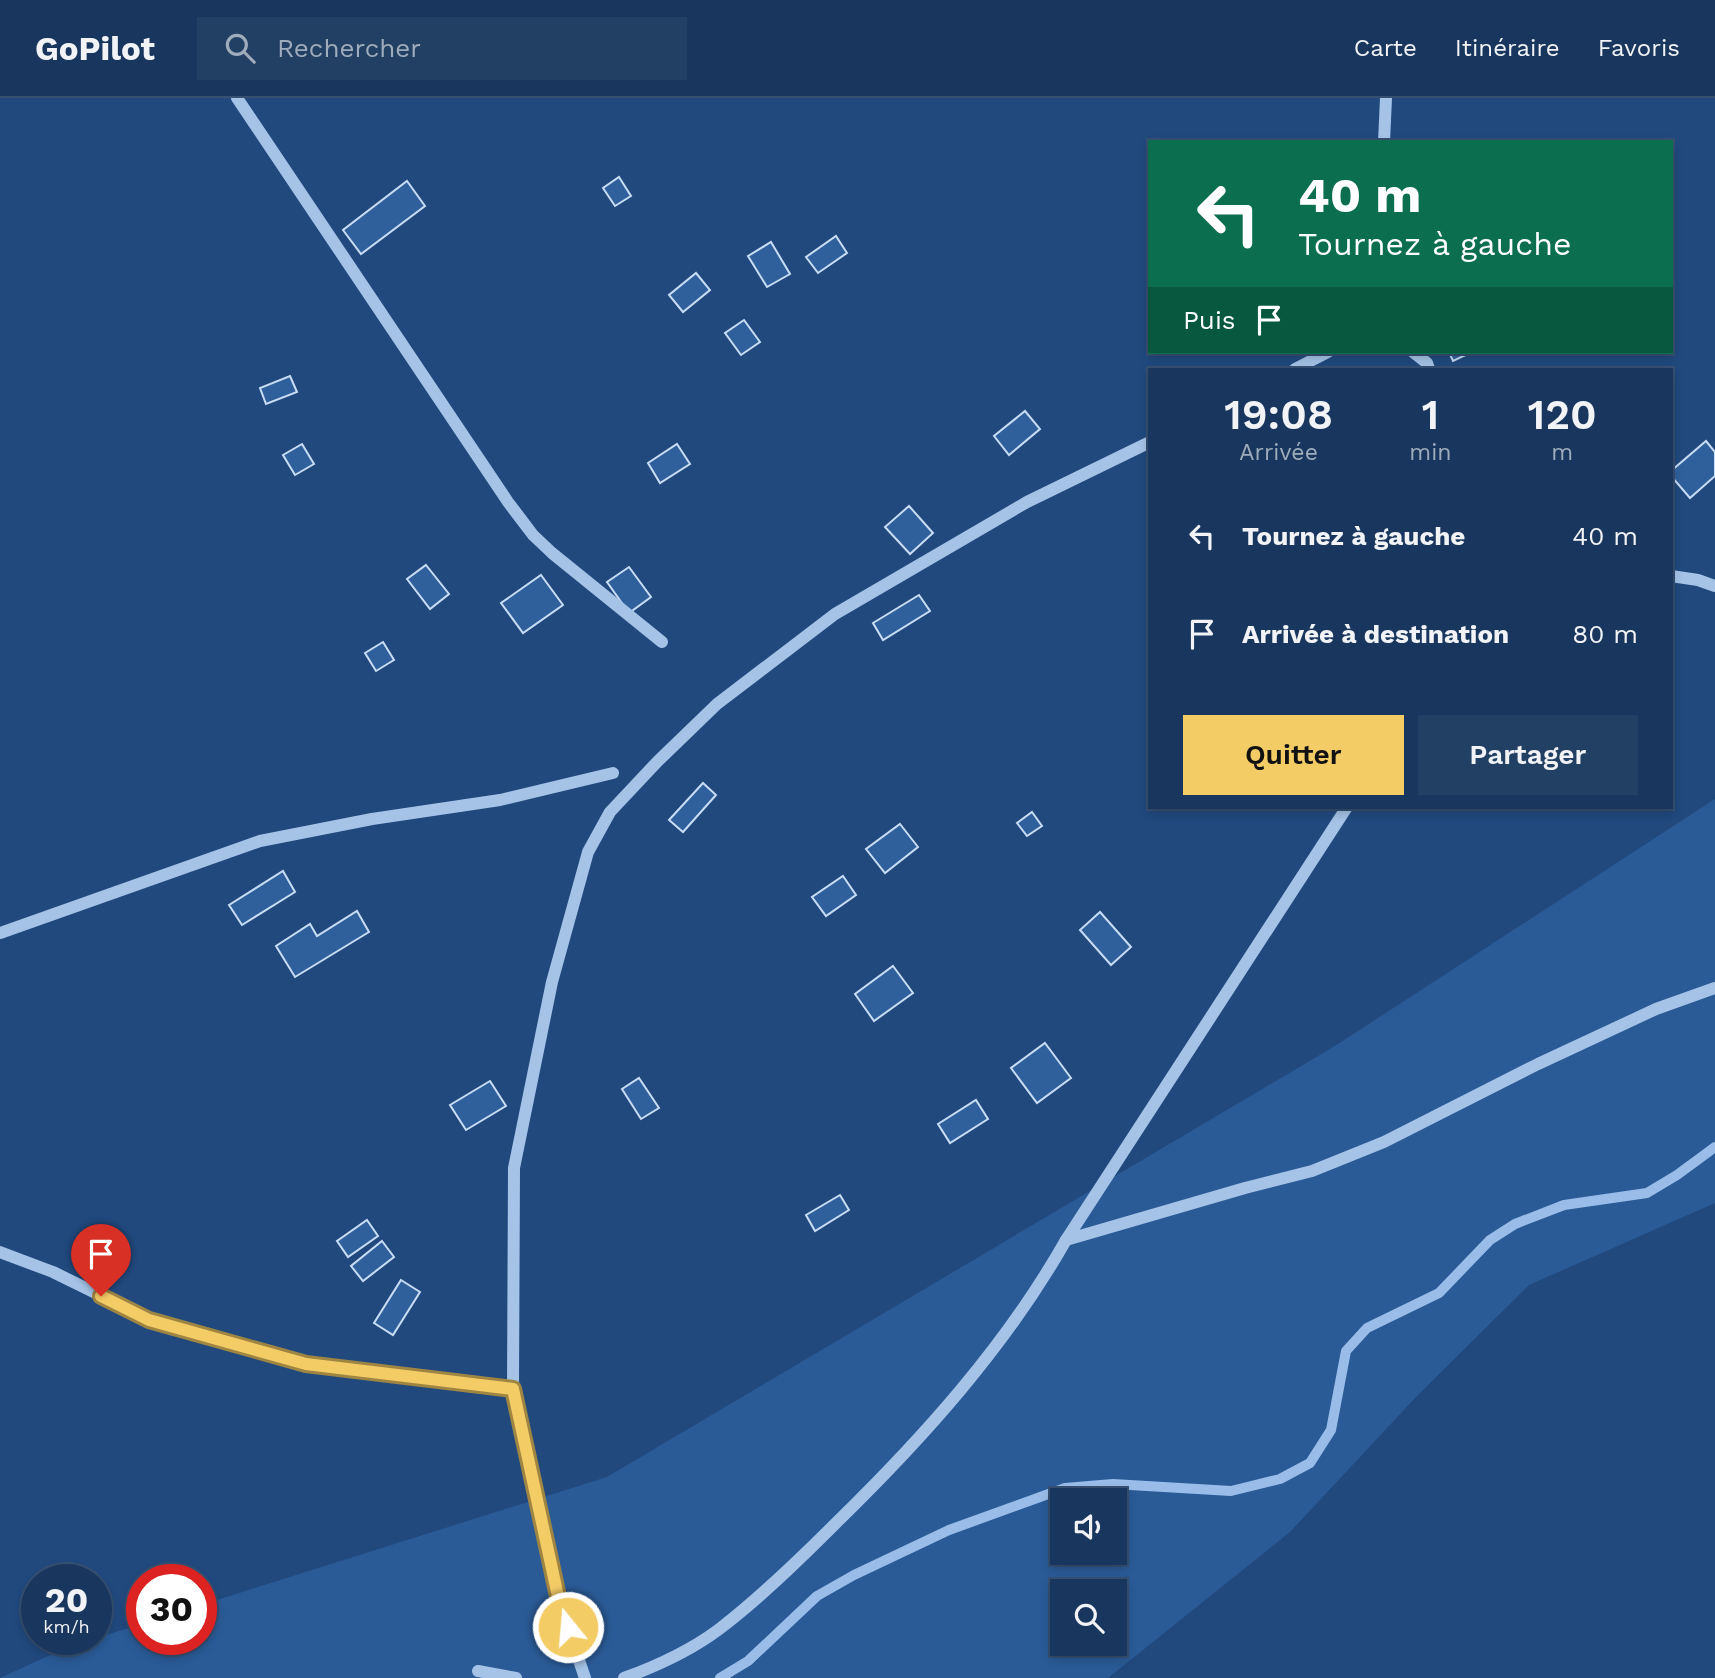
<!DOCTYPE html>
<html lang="fr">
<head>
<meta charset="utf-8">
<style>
	:root { --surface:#19375e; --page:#223f64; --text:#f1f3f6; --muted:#9facbc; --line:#375173; --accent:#f4cc66 }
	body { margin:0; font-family:"Work Sans",sans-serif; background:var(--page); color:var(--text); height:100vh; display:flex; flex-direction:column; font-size:26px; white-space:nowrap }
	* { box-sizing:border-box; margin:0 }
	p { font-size:23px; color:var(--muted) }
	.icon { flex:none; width:38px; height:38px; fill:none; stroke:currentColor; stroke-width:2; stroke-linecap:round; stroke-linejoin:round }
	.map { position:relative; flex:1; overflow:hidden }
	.panel { position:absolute; left:1148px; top:270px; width:525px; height:441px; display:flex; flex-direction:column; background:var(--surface); border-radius:0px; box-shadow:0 4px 10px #0003,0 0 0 2px var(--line) }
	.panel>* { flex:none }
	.hud { position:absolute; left:1148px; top:42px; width:525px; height:214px; border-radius:0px; box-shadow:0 4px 10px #0003,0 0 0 2px var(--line); background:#0b6e4f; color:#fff; overflow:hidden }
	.controls { position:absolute; left:1050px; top:1390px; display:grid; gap:14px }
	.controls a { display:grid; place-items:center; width:77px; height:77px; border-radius:0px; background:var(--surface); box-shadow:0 4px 10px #0003,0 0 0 2px var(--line); font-size:35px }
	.speed { position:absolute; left:21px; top:1466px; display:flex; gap:14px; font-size:35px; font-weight:700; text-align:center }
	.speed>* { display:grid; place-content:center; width:91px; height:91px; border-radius:50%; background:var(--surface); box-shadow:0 4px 10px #0003,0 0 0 2px var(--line); line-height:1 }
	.speed small { font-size:18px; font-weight:400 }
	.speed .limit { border:10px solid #d22; background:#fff; color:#111 }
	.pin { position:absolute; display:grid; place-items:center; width:60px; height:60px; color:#fff; margin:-72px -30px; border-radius:50% 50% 50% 0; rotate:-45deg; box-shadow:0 0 7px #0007 }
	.pin .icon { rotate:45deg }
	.me { position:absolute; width:77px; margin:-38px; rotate:343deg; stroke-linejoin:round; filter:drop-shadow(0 0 5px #0008) }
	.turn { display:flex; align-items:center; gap:24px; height:147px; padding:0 35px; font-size:32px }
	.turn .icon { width:91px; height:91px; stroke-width:2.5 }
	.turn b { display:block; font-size:49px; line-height:60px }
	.then { display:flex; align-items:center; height:66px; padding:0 35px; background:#0003; gap:14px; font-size:26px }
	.eta { display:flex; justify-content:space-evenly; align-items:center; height:119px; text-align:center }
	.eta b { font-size:42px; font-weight:600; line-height:49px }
	.primary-button { display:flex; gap:14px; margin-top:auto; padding:14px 35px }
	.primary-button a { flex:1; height:80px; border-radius:0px; background:var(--accent); color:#111; font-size:28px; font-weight:600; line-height:80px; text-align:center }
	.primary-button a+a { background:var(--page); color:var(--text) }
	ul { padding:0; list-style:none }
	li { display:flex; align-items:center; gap:21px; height:98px; padding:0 35px }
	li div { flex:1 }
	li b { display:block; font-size:26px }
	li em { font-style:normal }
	header { display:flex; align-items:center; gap:42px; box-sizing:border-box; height:98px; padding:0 35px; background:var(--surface); border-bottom:2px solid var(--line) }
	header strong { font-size:33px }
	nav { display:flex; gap:38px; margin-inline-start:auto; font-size:24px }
	.search { width:490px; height:63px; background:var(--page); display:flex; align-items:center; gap:18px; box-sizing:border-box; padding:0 24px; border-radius:0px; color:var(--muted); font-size:26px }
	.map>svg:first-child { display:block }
</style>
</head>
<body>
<header>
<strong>GoPilot</strong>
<div class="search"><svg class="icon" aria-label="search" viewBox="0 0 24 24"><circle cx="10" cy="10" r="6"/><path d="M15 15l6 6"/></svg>Rechercher</div>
<nav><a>Carte</a><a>Itinéraire</a><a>Favoris</a></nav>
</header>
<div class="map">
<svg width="1715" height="1580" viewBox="0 0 1715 1580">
	<rect width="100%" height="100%" fill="#21497e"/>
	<!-- green -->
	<path fill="#2a5b97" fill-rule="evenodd" d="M1715 701V1105L1529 1187 1416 1299 1290 1434 1108 1580H0L72 1547 96 1542V1540L142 1526V1542H201V1507L607 1379 1335 948ZM1062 1402H1115V1454H1062ZM1062 1493H1115V1545H1062Z"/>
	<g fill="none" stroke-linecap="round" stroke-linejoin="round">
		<!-- stream -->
		<polyline stroke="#99bde8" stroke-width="10" points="720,1580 748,1563 817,1498 854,1477 949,1432 1065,1390 1113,1386 1231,1393 1280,1381 1310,1365 1331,1332 1346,1253 1367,1230 1439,1195 1490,1142 1515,1126 1564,1107 1647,1095 1677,1077 1715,1049"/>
	</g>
	<!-- building -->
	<g fill="#30609c" stroke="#c8ddf5" stroke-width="2">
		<polygon points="619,79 631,98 615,108 603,90"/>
		<polygon points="407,83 425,108 361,156 343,132"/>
		<polygon points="836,138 847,155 818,175 806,159"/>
		<polygon points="771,144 790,176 767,189 748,158"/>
		<polygon points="696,175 710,192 683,214 669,197"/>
		<polygon points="744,222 760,244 741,257 725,235"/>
		<polygon points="1449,254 1472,254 1453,263"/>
		<polygon points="290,278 297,294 266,306 260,290"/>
		<polygon points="1025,313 1040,331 1009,357 994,338"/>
		<polygon points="1706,343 1715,354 1715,378 1690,400 1671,378 1671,373"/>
		<polygon points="302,346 314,366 295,377 283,357"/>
		<polygon points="677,346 690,366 660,385 648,365"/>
		<polygon points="909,408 933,435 910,456 885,429"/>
		<polygon points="426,467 449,496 430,511 407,481"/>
		<polygon points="629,469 651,499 629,515 607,484"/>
		<polygon points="541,477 563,507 523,535 501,505"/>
		<polygon points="919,497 930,513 883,542 873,525"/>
		<polygon points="383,544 394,562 376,573 365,555"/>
		<polygon points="703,685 716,697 683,734 669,722"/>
		<polygon points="1032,714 1042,728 1027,738 1017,725"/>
		<polygon points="900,726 918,749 885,775 866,751"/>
		<polygon points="283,773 295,794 242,827 229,807"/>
		<polygon points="843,778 856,797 826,818 812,799"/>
		<polygon points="357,813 369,834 295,879 276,848 310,826 317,838"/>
		<polygon points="1100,814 1131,849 1111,867 1080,832"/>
		<polygon points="893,868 913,895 874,923 855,896"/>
		<polygon points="1045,945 1071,980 1037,1005 1011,970"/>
		<polygon points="639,980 659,1010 641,1021 622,991"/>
		<polygon points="490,983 506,1008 466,1032 450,1007"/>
		<polygon points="976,1002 988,1021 950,1045 938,1026"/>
		<polygon points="840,1097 849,1112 815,1133 806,1117"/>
		<polygon points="367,1122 378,1138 348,1159 337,1143"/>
		<polygon points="382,1143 394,1159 363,1183 351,1168"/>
		<polygon points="401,1182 420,1194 393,1237 374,1225"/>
	</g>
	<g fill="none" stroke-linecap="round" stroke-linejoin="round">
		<!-- minor -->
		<g stroke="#a5c3e7" stroke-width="12">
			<polyline points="237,0 508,404 533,437 552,455 662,544"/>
			<polyline points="1384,44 1386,0"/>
			<polyline points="1413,254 1427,265 1429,271"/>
			<polyline points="1295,271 1328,254"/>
			<polyline points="1671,478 1698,482 1715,488"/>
			<polyline points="0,835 260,743 372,721 500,702 613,675"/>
			<polyline points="1066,1142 1245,1090 1312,1073 1384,1044 1538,966 1656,911 1715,890"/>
			<polyline points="0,1154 53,1174 149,1221 306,1266 513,1291"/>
			<polyline points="478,1573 516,1580"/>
			<polyline points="585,1580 559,1503 513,1291 514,1070 552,884 588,754 610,714 658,663 717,606 835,516 1027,404 1150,344"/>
			<path d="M624 1580C657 1568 691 1552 718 1532 760 1500 799 1462 836 1425 923 1340 1006 1248 1066 1142L1347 709"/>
		</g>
	</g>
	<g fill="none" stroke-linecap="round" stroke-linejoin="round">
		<defs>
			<polyline id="route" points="101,1198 149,1222 306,1266 513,1291 559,1503 568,1529"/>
		</defs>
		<!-- route casing -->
		<use href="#route" stroke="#9f8542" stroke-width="18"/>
		<!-- route -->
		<use href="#route" stroke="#f4cc66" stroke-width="12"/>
	</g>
</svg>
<div class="controls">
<a><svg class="icon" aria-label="sound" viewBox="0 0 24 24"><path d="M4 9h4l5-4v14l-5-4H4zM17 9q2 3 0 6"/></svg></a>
<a><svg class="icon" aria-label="search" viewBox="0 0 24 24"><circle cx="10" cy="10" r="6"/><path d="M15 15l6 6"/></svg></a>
</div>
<div class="speed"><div>20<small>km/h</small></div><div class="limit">30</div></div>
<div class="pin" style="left:101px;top:1198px;background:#d93025"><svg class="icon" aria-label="arrive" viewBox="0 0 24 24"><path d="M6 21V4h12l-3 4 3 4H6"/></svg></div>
<svg class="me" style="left:568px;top:1529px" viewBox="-20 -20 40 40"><circle r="17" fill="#f4cc66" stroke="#fff" stroke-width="3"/><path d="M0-11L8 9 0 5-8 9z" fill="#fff"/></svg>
<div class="hud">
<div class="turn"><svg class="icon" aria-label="left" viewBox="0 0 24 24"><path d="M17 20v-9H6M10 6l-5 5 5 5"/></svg><div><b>40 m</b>Tournez à gauche</div></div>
<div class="then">Puis<svg class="icon" aria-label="arrive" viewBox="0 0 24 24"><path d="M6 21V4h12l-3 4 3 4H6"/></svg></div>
</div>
<section class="panel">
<div class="eta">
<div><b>19:08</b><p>Arrivée</p></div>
<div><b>1</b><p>min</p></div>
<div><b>120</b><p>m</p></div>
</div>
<ul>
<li><svg class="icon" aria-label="left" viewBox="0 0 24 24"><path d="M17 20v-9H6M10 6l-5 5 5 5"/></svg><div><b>Tournez à gauche</b></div><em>40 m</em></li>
<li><svg class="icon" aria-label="arrive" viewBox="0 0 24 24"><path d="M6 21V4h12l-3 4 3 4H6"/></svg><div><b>Arrivée à destination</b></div><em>80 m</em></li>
</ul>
<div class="primary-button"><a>Quitter</a><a>Partager</a></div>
</section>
</div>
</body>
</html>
